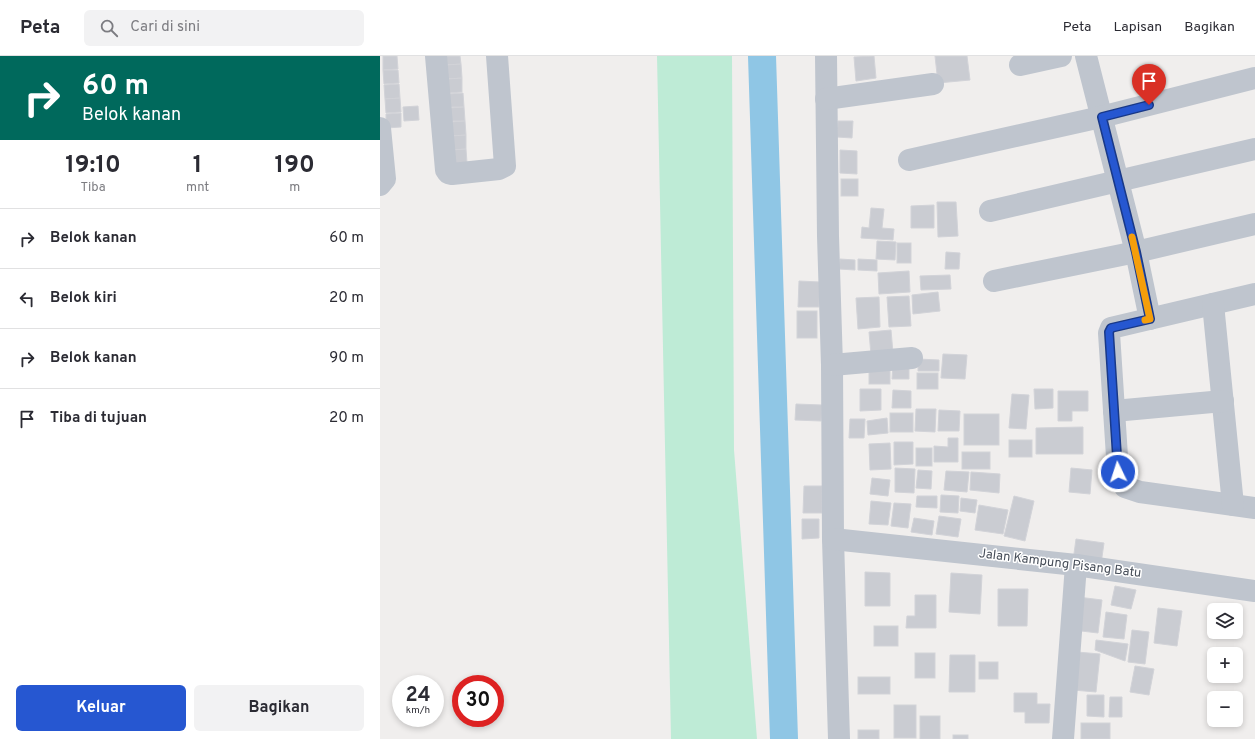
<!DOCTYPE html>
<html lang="id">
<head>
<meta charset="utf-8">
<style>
	:root { --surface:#fff; --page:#f2f2f3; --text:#2b2b33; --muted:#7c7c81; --line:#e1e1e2; --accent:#2657d1 }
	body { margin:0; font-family:Overpass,sans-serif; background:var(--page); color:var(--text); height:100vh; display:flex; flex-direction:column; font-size:15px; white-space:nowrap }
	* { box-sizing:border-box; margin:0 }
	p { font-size:13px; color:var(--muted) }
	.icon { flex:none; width:22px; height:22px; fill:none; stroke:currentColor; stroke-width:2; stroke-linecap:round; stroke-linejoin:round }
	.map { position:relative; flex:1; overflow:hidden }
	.drawer { display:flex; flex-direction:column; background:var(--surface); width:380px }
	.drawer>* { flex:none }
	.top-card { background:#00695c; color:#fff; overflow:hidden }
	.tools { position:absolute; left:827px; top:547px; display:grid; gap:8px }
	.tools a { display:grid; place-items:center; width:36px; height:36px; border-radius:6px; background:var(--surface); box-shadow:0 2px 6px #0003; font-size:20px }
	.speed { position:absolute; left:12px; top:619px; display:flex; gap:8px; font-size:20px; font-weight:700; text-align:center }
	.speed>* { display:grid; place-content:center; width:52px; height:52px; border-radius:50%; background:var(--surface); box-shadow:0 2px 6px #0003; line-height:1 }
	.speed small { font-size:10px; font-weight:400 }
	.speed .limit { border:6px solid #d22; background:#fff; color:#111 }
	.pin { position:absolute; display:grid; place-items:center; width:34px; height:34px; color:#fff; margin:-41px -17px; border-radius:50% 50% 50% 0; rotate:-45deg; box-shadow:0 0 4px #0007 }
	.pin .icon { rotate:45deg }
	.me { position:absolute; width:44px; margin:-22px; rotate:356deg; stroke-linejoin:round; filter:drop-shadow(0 0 3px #0008) }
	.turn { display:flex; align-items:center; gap:14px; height:84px; padding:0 16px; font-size:18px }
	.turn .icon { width:52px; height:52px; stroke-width:2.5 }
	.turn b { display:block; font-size:28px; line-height:34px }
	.eta { display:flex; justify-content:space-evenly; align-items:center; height:68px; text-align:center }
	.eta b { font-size:24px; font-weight:700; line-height:28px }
	.primary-button { display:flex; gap:8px; margin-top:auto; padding:8px 16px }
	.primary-button a { flex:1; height:46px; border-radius:6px; background:var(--accent); color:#fff; font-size:16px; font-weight:700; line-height:46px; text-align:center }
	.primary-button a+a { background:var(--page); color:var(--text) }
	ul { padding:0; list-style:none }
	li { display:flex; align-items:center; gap:12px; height:60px; padding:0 16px; border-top:1px solid var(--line) }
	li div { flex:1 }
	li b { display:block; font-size:15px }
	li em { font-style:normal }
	header { display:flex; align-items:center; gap:24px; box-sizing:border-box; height:56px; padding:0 20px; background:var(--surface); border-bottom:1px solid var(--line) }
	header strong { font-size:19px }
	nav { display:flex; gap:22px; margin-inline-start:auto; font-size:14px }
	.search { width:280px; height:36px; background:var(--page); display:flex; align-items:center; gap:10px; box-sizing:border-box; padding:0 14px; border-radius:6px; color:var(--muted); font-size:15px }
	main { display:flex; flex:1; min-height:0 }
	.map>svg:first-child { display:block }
</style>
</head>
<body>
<header>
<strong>Peta</strong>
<div class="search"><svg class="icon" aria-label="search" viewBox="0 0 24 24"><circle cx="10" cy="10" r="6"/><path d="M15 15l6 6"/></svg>Cari di sini</div>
<nav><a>Peta</a><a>Lapisan</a><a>Bagikan</a></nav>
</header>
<main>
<section class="drawer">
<div class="top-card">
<div class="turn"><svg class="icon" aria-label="right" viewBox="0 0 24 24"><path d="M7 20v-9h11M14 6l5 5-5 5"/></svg><div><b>60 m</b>Belok kanan</div></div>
</div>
<div class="eta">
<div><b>19:10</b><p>Tiba</p></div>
<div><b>1</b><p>mnt</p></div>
<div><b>190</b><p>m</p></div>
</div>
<ul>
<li><svg class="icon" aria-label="right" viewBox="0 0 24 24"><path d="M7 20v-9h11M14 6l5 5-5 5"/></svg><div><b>Belok kanan</b></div><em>60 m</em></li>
<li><svg class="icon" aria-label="left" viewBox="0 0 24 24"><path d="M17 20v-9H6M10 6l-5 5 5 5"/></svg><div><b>Belok kiri</b></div><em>20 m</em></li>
<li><svg class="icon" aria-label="right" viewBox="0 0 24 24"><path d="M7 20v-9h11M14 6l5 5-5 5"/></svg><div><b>Belok kanan</b></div><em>90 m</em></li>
<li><svg class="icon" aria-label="arrive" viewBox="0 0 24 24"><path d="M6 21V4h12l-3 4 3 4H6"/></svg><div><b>Tiba di tujuan</b></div><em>20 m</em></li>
</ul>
<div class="primary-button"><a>Keluar</a><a>Bagikan</a></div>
</section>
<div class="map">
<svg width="875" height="683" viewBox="0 0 875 683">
	<rect width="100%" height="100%" fill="#f0eeed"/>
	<!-- green -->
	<polygon fill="#beebd6" points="277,0 352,0 354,394 377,683 291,683"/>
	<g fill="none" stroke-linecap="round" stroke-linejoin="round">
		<!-- river -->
		<polyline stroke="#8fc6e5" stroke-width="28" points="382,0 404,683"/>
	</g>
	<!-- building -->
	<g fill="#caccd2" stroke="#d2d3d8">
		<polygon points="3,0 17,0 18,13 3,14"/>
		<polygon points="65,0 80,0 81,8 66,9"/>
		<polygon points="494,0 496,22 476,25 474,1"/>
		<polygon points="555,0 587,0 590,24 558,27"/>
		<polygon points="81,8 82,22 67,23 66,9"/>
		<polygon points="3,14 18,14 19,27 4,28"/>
		<polygon points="82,22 82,36 68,37 67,23"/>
		<polygon points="19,28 20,42 5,43 4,29"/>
		<polygon points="83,37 84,51 69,51 68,38"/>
		<polygon points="20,42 21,56 6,57 5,43"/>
		<polygon points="38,50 39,64 24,65 23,51"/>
		<polygon points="84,51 85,65 70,65 69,52"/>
		<polygon points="21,57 21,71 6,72 6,58"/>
		<polygon points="85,65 86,79 71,80 70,66"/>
		<polygon points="458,65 473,65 472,82 457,81"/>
		<polygon points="86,79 86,93 71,94 71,80"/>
		<polygon points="86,93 87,107 72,108 72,94"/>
		<polygon points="460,94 477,95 477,118 460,117"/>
		<rect x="461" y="123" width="17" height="17"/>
		<polygon points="557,146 576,146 578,180 558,181"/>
		<polygon points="554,149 554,172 531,172 531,150"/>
		<polygon points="491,152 504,153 502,172 514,173 513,184 481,182 482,171 489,172"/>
		<polygon points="497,185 516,186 515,204 496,203"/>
		<rect x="517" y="187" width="14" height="20"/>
		<polygon points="566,196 580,197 579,213 565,213"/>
		<polygon points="460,203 475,204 475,214 459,213"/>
		<polygon points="478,203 497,204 497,215 478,214"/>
		<polygon points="529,215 530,236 499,238 498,217"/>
		<polygon points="570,219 571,233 541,234 540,220"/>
		<polygon points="419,225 440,226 439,251 418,251"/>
		<polygon points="558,236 560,255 533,258 532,239"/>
		<polygon points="529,240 531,270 509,271 507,241"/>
		<polygon points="499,241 500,271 478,273 476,242"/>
		<rect x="417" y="255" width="20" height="27"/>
		<polygon points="511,274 513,297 491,299 489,276"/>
		<polygon points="563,298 587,299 585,323 561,322"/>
		<polygon points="538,303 559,304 559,315 538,315"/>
		<rect x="489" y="309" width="21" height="19"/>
		<polygon points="513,309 529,309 529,323 512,323"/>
		<rect x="537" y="317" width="21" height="16"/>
		<polygon points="480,333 501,333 501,354 480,355"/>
		<polygon points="654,333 673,333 673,352 655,353"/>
		<polygon points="513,334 531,335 531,352 512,352"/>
		<polygon points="678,335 708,335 708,355 692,355 692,365 678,365"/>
		<polygon points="632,338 649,339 646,373 629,372"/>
		<polygon points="416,348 442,349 441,365 415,364"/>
		<polygon points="536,353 556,353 555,376 535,375"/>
		<polygon points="559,354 580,355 579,375 558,375"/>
		<rect x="510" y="357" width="23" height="19"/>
		<rect x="584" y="358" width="35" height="31"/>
		<polygon points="507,362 508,377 488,379 487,365"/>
		<polygon points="470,363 485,363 484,382 469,382"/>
		<polygon points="703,371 703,398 656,398 656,372"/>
		<polygon points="568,382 578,382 578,406 554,406 554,390 568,391"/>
		<rect x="629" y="384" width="23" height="17"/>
		<polygon points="514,386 533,386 533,408 514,409"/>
		<polygon points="510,387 511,413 490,414 489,388"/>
		<rect x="536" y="392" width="16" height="18"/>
		<rect x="582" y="396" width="28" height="17"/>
		<polygon points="515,412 535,413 534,437 515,436"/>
		<polygon points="691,412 712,414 710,438 689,436"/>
		<polygon points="538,414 552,415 551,433 536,432"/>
		<polygon points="566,415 589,416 587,436 564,434"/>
		<polygon points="591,416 620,418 619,437 590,434"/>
		<polygon points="492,422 510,424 508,440 490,438"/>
		<polygon points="424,430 442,430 442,457 423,457"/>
		<polygon points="561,439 579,440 578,457 560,456"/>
		<polygon points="537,440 557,440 557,452 536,451"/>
		<polygon points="634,440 654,445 645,485 624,480"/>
		<polygon points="581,442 597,444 595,457 580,455"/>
		<polygon points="491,445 511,447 508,469 489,468"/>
		<polygon points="514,447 531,448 528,472 511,470"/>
		<polygon points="599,449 628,454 623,478 595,474"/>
		<polygon points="559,460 581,463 578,481 556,478"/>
		<polygon points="534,462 554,465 552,479 531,476"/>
		<polygon points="422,463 439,463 439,482 422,483"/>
		<polygon points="696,483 724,487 721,508 693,505"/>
		<polygon points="485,516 510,517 510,550 485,550"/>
		<polygon points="571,517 602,519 600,558 569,556"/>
		<polygon points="735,530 756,534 751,553 731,549"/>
		<polygon points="618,533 648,533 647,570 618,570"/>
		<polygon points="535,539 556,539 556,572 526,572 527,560 535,560"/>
		<polygon points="698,541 722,544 718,577 693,574"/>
		<polygon points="778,552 802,555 797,590 774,587"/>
		<polygon points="726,556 747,559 744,583 723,581"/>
		<rect x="494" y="570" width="24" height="20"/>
		<polygon points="752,574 769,576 765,608 748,606"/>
		<polygon points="716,584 748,588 745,605 715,594"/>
		<polygon points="697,596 720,598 716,636 693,634"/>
		<rect x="535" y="597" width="20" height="25"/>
		<polygon points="570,599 595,599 595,636 569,636"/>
		<rect x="599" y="606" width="19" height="17"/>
		<polygon points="755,610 774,613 769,639 750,636"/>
		<rect x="478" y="621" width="32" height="17"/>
		<polygon points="634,637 657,637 657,648 670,648 669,667 645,667 645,656 634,656"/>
		<polygon points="707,639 724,639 724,661 707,660"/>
		<polygon points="730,641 742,641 742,661 729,661"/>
		<rect x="514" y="649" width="22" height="33"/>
		<rect x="540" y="660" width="20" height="23"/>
		<rect x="701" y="667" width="29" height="16"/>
		<rect x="478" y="674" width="21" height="9"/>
		<rect x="573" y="679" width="15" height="4"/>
	</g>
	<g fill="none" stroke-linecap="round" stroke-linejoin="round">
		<!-- minor -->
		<g stroke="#bfc5ce" stroke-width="22">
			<polyline points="56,0 66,114 68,117 72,118 119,113 125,110 117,0"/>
			<polyline points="446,0 448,180 452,309 453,483 459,683"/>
			<polyline points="706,0 756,196 770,263"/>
			<polyline points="640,9 681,0"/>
			<polyline points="446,43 553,28"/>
			<polyline points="0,72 5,123 0,129"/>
			<polyline points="529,104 721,61 875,22"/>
			<polyline points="610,155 875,93"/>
			<polyline points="614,225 756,196 875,168"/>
			<polyline points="875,238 731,272 729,277 738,416 745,431 760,436 875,452"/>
			<polyline points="833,248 853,449"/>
			<polyline points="452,309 532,302"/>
			<polyline points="734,355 843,345"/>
			<polyline points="453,483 696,509 875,535"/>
			<polyline points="683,683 696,509"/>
		</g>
	</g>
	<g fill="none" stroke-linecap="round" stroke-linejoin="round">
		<defs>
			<polyline id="route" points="738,416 729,276 731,272 770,263 756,196 722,61 769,49"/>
		</defs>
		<!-- route casing -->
		<use href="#route" stroke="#193988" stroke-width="10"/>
		<!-- route -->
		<use href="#route" stroke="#2657d1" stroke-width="7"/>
		<!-- slow -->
		<polyline stroke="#f59e0b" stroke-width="7" points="752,181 770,263 765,264"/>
	</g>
	<g text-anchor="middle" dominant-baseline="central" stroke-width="3" stroke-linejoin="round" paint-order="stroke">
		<!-- street labels -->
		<g font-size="13" fill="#474e59" stroke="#fff">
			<text transform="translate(680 508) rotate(7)">Jalan Kampung Pisang Batu</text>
		</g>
	</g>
</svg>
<div class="tools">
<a><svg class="icon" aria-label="layers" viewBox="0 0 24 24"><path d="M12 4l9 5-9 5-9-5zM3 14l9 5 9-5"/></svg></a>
<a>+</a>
<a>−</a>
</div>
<div class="speed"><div>24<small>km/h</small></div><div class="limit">30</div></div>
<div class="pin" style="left:769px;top:49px;background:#d93025"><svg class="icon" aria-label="arrive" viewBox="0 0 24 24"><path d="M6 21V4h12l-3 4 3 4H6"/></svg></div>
<svg class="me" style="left:738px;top:416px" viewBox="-20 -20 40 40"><circle r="17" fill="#2657d1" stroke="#fff" stroke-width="3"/><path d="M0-11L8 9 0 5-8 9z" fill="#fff"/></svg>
</div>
</main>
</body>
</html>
